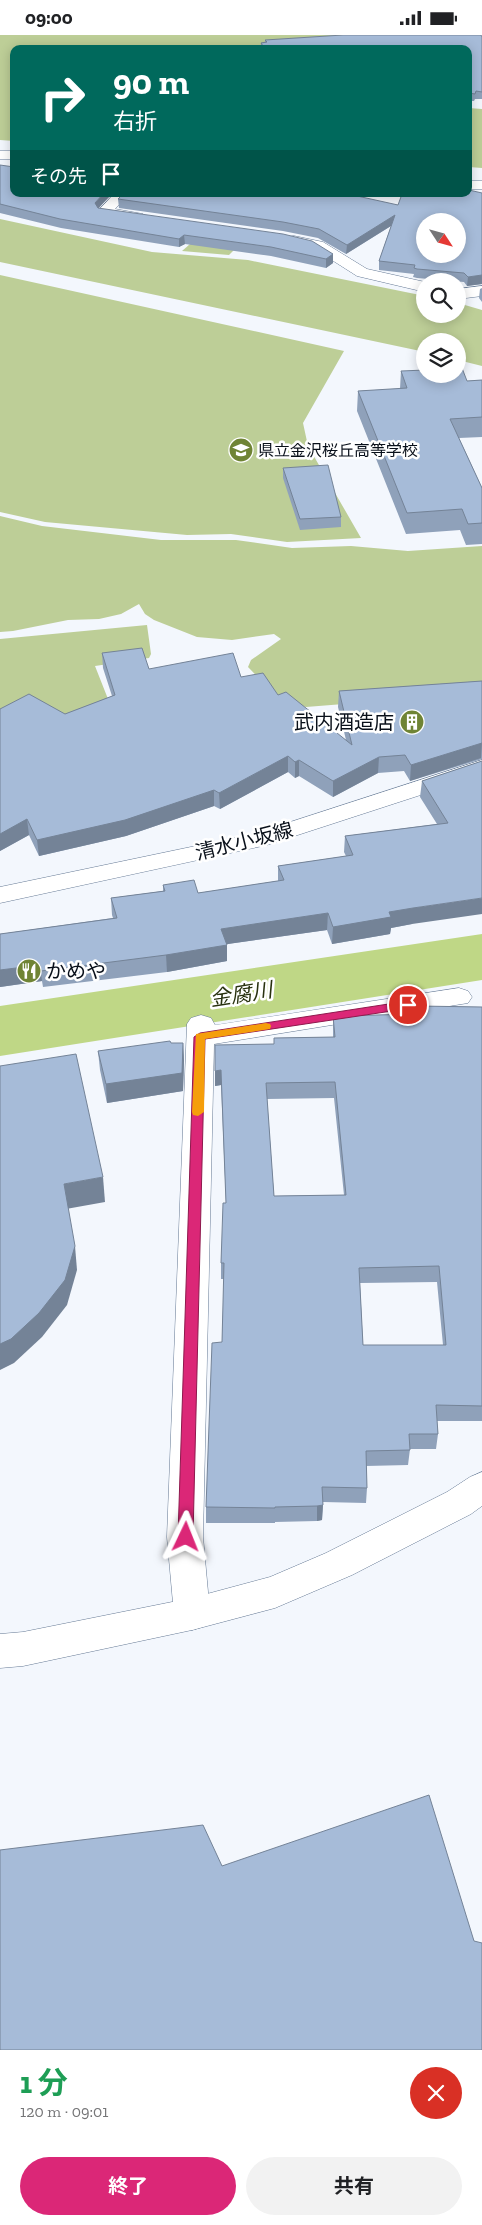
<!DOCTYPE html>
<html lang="ja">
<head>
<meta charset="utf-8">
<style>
	:root { --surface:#fff; --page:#f2f2f2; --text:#202124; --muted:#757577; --accent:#db2777 }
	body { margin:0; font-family:"Zilla Slab","Noto Sans JP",serif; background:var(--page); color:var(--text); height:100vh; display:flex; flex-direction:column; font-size:19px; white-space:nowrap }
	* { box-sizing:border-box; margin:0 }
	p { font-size:16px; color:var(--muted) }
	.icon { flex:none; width:28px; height:28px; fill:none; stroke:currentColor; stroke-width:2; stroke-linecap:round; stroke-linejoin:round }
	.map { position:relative; height:2015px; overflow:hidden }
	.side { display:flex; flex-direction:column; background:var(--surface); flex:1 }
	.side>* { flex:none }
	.guide { position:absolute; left:10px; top:10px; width:462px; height:152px; border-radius:10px; box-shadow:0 2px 12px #0003; background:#00695c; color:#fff; overflow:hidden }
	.needle { width:32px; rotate:126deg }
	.fabs { position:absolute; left:416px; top:178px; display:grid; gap:10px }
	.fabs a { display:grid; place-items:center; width:50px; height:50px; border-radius:50%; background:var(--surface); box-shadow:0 2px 12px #0003; font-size:25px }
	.pin { position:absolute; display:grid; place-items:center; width:42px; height:42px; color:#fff; margin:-21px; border:2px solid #fff; border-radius:50%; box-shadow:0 1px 5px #0007 }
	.me { position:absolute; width:55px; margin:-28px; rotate:2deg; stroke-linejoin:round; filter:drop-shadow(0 0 4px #0008) }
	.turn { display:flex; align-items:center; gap:18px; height:105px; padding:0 20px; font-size:22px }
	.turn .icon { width:65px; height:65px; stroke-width:2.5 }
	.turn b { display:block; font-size:35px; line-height:42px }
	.then { display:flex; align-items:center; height:48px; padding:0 20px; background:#0003; gap:10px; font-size:19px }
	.round { display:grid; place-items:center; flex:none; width:52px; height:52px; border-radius:26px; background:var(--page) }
	.head { display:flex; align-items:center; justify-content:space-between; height:85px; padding:0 20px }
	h1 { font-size:30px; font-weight:700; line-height:38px; color:#1e9e55 }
	.cta { display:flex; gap:10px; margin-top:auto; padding:10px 20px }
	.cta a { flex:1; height:58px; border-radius:30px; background:var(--accent); color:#fff; font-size:20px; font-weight:700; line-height:58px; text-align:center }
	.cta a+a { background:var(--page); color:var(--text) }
	.status { display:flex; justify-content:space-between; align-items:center; height:35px; padding:0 25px; background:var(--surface); direction:ltr }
	.status svg { height:14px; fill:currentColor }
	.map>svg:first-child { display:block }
</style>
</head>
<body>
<div class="status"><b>09:00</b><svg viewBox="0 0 49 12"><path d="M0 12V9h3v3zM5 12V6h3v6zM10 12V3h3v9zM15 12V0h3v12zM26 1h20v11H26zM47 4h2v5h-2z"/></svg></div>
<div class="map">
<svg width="482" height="2015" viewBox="0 0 482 2015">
	<rect width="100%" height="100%" fill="#f3f7fd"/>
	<!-- green -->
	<g fill="#bdce97">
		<polygon points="0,0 426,0 369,2 241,14 14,14 14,106 0,105"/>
		<polygon points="469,73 482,74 482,133 469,132"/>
		<polygon points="0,184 152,217 248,225 425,261 425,279 458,279 458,268 482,275 482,331 458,325 458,306 425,306 425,317 0,227"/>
		<polygon points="205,196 246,203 229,220 182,216"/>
		<polygon points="0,240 344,316 303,388 308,411 361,503 287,507 231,499 187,500 45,487 0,477"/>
		<polygon points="0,481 42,491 161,505 236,505 292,513 351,511 408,516 482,511 482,658 306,672 281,666 248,632 251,625 281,604 274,599 232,605 197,602 154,585 145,579 139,569 121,579 99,584 68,585 13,596 0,597"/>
		<polygon points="147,590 151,619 149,623 95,631 108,664 72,684 0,682 0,604"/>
	</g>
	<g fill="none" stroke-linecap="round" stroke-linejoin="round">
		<!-- river -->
		<polygon fill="#bfd786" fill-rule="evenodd" points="482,899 482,945 0,1021 0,971"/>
		<defs>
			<g id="minor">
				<polygon points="114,159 129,159 115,174 143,179 145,182 143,185 138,186 99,180 97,177"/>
				<polygon points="294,201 323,207 367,234 425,247 425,257 357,241 313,213 289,208 287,205 289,202"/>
				<polygon points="482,251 482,261 458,264 458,254"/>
				<polygon points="459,953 468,956 472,962 468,968 214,1009 203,1502 210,1579 205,1591 192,1595 179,1591 174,1579 167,1502 187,989 191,983 201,980 211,983 215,990"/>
			</g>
			<g id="tertiary">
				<rect x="0" y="116" width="14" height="8"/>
				<rect x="469" y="146" width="13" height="8"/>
				<polygon points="482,1437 482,1471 471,1479 352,1540 275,1573 192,1595 23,1631 0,1633 0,1599 23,1597 192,1563 270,1542 326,1518 447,1457 470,1442"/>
			</g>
			<polygon id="secondary" points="482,725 482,740 267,810 0,868 0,852 253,799"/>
		</defs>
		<!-- minor casing -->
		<use href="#minor" stroke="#667a95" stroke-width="1"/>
		<!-- tertiary casing -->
		<use href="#tertiary" stroke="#667a95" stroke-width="1"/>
		<!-- secondary casing -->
		<use href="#secondary" stroke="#667a95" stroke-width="1"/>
		<!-- minor -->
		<use href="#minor" fill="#fff" fill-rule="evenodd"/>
		<!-- tertiary -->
		<use href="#tertiary" fill="#fff" fill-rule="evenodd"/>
		<!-- secondary -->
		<use href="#secondary" fill="#fff" fill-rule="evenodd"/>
	</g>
	<!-- wall -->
	<g fill="#8fa1ba" fill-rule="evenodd">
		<polygon points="482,2 482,64 475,64 474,66 469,66 469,14 261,14 261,8 265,7 265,5"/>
		<polygon points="0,130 98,173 333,219 333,228 326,233 271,221 185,209 179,212 61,193 0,178"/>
		<polygon points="482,158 482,249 467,251 464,247 417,243 413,242 414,239 379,235 379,226 391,191 346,219 318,203 283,196 119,173 118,164 398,170"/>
		<polygon points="482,253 482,267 479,263 480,254"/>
		<polygon points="401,336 467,346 482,345 482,402 459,403 482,453 482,509 466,510 460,495 406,499 357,376 358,356 400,354"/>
		<polygon points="283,433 341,482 341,492 300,495 283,443"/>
		<polygon points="102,618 149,634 241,642 278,660 346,705 338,672 339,656 482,646 482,724 410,746 404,736 378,738 333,762 299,741 295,743 288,737 220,774 214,771 126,801 39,821 29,800 0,816 0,674 65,679 112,661 103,633"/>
		<polygon points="482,726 412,889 391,893 390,899 332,909 327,895 227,909 227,926 167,937 43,952 42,946 0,952 0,899 113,883 112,880 111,863 163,856 163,850 198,858 278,846 278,831 346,821 344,817 345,801 437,789 420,762 422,746"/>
		<path d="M418 971 482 972V1386H437L438 1399 436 1414H410L408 1430 366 1431 367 1453 366 1468 323 1467 322 1485 317 1486 275 1487V1488H206V1472L222 1307 224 1244H221V1228L226 1168 221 1050 215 1051V1036L274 1009V1003L333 1002V981L417 979ZM334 1063 344 1160 274 1161 267 1064ZM437 1247 443 1310H363L360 1248Z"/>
		<polygon points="171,1008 183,1008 184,1026 183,1056 107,1068 100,1035 98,1016"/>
	</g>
	<!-- shaded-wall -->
	<g fill="#748397">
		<polygon points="103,159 112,159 95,177 95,168"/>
		<polygon points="395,180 394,189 346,219 347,210"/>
		<polygon points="184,200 185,209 179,212 179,204"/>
		<polygon points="333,219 333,228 326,233 326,224"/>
		<polygon points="482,240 482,249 467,251 468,242"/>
		<polygon points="482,708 481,723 410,746 411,730"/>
		<polygon points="288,721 288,737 220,774 219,758"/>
		<polygon points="379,722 378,738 333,762 333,746"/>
		<polygon points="299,725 299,741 295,743 295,727"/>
		<polygon points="214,755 214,771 126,801 39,821 37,805"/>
		<polygon points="27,784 29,800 0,816 0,799"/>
		<polygon points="482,863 482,879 412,889 391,893 390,899 332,909 333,892 389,877 413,873"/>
		<polygon points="328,878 327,895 221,910 221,894"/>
		<polygon points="227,910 227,926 167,937 166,920"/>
		<polygon points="40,930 42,946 0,952 0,935"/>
		<polygon points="183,1008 184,1026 183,1056 107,1068 106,1049"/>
		<polygon points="221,1035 221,1050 215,1051 215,1036"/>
		<polygon points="103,1142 105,1167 66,1174 64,1149"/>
		<polygon points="75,1211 77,1235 67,1270 42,1302 14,1328 0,1335 0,1309"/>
		<polygon points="323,1470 322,1485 317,1486 317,1471"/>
	</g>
	<!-- building -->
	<g fill="#a6bbd8" stroke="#748397" fill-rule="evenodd">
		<polygon points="343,0 481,0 482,2 482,57 476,56 475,59 469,58 469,14 265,14 261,8 267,7 265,5"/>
		<polygon points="0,130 14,132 14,159 103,159 95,168 98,173 283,199 312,206 333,219 326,224 271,212 184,200 179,204 60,184 0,169"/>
		<path d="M469 155 482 158V240L468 242 464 238 417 234 414 233 415 230 379 226 395 180 347 210 319 194 283 187 118 164 123 159H348L398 170 402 159H469ZM425 186H458V219H425Z"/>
		<polygon points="458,333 462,333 467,346 482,345 482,382 450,384 482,453 482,488 468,489 462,474 407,478 358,356 407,353 401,336 425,335 425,339 458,339"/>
		<polygon points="328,430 341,482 300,484 283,433"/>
		<polygon points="142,613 149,634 233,618 241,642 263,638 278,660 286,657 352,710 339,656 482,646 482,708 411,730 405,720 379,722 333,746 299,725 295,727 288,721 219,758 214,755 125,785 37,805 27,784 0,799 0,674 29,659 65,679 115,660 102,618"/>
		<polygon points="482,726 482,863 413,873 389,877 391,882 333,892 328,878 221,894 227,910 166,920 41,936 40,930 0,935 0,899 117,883 111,863 165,856 163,850 194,845 198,858 284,845 278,831 353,820 345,801 448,788 422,746"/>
		<path d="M418 971 482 972V1371L436 1370 438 1399H409L410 1415 366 1416 367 1453 322 1452 323 1470 317 1471 275 1472V1473L206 1472 212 1308 222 1307 224 1228H221L223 1168H226L221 1035 215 1036V1010L274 1009V1003L335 1002 333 981 419 979ZM335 1047 346 1160 274 1161 266 1048ZM439 1231 446 1310H363L359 1233Z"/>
		<polygon points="170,1006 171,1008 183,1008 182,1038 106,1049 98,1016"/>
		<polygon points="76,1019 103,1142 64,1149 75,1211 65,1245 39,1278 11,1304 0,1309 0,1031"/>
		<polygon points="429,1760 474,1906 482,1908 482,2015 0,2015 0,1815 203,1790 222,1831"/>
	</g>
	<!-- route -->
	<polygon fill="#db2777" stroke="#8e194d" points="408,966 413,970 412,973 205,1004 193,1502 191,1507 186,1509 180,1507 178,1502 194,1002 200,998"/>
	<!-- slow -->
	<polygon fill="#f59e0b" points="266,988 270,989 271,991 270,994 205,1004 204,1077 198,1081 193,1080 192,1077 196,999"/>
	<!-- icons -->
	<defs>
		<symbol id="school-disc" viewBox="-11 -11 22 22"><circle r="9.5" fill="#6f8435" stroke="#fff"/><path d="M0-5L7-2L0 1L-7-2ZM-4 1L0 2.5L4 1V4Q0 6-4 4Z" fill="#fff"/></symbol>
		<symbol id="building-disc" viewBox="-11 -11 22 22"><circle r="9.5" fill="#6f8435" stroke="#fff"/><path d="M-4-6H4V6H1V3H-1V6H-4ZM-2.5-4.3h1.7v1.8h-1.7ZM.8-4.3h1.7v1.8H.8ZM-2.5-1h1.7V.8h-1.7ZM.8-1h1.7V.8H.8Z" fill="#fff"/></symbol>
		<symbol id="restaurant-disc" viewBox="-11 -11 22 22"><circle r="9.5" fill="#6f8435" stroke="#fff"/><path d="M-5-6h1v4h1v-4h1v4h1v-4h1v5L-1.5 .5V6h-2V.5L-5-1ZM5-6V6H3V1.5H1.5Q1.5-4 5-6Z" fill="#fff"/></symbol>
	</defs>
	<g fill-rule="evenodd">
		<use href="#school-disc" x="227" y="401" width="28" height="28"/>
		<use href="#building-disc" x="398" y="673" width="28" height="28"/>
		<use href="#restaurant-disc" x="15" y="922" width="28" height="28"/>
	</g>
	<g text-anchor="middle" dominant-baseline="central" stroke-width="5" stroke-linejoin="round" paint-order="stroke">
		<!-- far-poi labels -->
		<g font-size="16" fill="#09101a" stroke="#fff" text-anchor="start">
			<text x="258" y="415">県立金沢桜丘高等学校</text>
		</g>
		<!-- poi labels -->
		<g font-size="20" fill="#09101a" stroke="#fff" text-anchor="end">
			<text x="394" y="687">武内酒造店</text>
			<text x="46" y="936" text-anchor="start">かめや</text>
		</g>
		<!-- street labels -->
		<g font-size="20" fill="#09101a" stroke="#fff">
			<text transform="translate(244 806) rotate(-14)">清水小坂線</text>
		</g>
		<!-- water labels -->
		<g font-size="21" font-style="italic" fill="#28310f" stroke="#fff">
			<text transform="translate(241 959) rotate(-9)">金腐川</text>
		</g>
	</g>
</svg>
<div class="fabs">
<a><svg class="needle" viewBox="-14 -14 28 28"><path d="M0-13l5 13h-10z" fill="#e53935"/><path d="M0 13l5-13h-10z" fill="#757577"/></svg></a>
<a><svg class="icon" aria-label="search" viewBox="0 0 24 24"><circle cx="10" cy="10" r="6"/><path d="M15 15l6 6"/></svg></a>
<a><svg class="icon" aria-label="layers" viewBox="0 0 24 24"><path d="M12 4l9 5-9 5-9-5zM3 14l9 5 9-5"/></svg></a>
</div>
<div class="pin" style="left:408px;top:970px;background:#d93025"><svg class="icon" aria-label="arrive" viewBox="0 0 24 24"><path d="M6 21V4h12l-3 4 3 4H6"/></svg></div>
<svg class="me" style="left:186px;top:1502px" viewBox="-20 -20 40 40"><path d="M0-17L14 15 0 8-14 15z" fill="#db2777" stroke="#fff" stroke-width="4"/></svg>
<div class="guide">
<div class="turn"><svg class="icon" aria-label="right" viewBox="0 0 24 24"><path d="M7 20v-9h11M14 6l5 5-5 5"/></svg><div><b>90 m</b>右折</div></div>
<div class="then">その先<svg class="icon" aria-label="arrive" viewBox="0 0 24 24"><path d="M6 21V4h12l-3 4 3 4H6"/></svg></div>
</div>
</div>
<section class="side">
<div class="head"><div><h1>1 分</h1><p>120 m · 09:01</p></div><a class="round" style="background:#d93025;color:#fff"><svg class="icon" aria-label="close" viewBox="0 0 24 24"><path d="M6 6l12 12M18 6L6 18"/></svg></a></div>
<div class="cta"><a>終了</a><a>共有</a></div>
</section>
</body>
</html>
